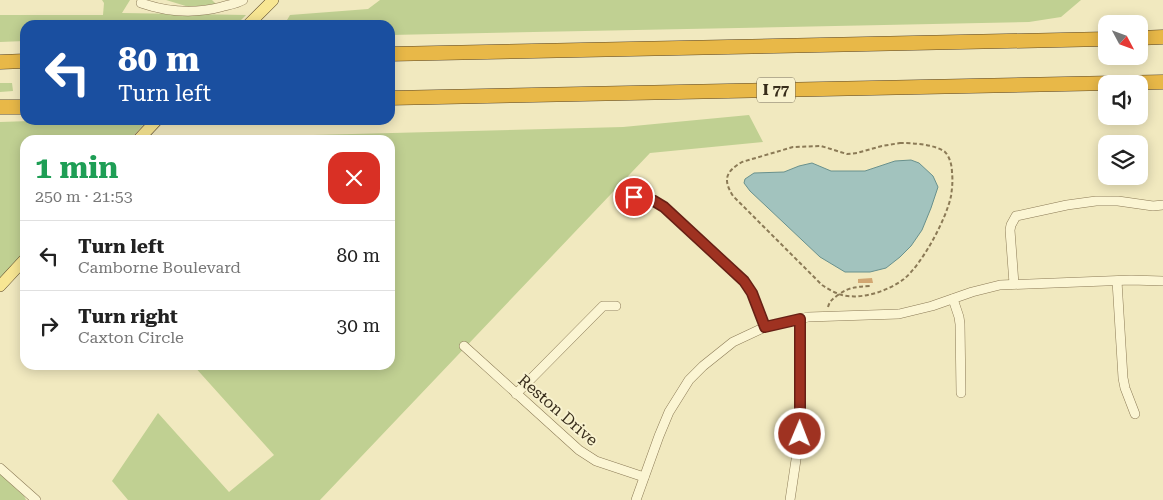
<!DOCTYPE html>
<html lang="en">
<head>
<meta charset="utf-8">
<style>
	:root { --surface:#fff; --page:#f2f2f2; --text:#222; --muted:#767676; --line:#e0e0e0 }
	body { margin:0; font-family:"Roboto Serif",serif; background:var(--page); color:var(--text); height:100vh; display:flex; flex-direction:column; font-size:19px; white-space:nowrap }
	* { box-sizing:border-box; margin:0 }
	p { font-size:16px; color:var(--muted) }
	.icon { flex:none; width:28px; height:28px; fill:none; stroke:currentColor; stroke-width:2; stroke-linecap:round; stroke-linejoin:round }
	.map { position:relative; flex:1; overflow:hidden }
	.panel { position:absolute; left:20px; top:135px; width:375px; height:235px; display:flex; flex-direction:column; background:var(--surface); border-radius:15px; box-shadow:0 2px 12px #0003 }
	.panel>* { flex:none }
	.banner { position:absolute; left:20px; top:20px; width:375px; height:105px; border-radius:15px; box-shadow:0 2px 12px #0003; background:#1a4fa0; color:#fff; overflow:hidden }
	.needle { width:32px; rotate:131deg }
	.fabs { position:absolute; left:1098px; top:15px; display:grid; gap:10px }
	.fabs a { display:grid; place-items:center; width:50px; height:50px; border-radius:10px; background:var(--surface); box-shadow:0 2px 12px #0003; font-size:25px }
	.pin { position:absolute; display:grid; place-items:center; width:42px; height:42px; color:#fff; margin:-21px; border:2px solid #fff; border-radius:50%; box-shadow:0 1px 5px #0007 }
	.me { position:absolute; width:55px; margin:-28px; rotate:1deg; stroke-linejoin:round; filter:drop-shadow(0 0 4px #0008) }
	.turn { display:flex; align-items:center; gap:18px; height:105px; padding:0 15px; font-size:22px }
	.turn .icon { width:65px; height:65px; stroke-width:2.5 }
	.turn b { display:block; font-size:35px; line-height:42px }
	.round { display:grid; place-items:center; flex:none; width:52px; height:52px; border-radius:15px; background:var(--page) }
	.summary { display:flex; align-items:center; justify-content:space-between; height:85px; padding:0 15px }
	h1 { font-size:30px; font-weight:700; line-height:38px; color:#1e9e55 }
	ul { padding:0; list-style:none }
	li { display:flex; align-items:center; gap:15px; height:70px; padding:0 15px; border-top:1px solid var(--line) }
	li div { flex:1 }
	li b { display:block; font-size:19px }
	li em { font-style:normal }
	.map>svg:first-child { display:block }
</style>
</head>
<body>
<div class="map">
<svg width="1163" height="500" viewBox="0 0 1163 500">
	<rect width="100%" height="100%" fill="#f1e9bf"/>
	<!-- green -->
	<g fill="#c0d092">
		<polygon points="102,0 130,0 122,13 246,15 236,25 25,25 25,41 0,42 0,15 103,15 104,3"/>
		<polygon points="166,0 212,0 216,4 189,7"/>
		<polygon points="380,0 1081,0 1061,17 1029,22 390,35 390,25 284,25 290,15 368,9"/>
		<polygon points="0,83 12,83 13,91 0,92"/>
		<polygon points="749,115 763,142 650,153 320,500 128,500 112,481 158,413 229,492 274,455 193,365 390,365 390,140 241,140 239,137 623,127"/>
		<polygon points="60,120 148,120 129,140 25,140 25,252 0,279 0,122"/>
		<polygon points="0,474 24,496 26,500 0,500"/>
	</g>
	<!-- water -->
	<polygon fill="#a2c3be" stroke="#69918d" points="911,160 919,163 933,176 938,187 931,208 922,230 911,246 900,257 886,268 870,272 845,272 820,257 750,191 744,183 745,179 754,173 784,172 799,166 812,163 831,171 865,171 895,161"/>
	<!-- building -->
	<polygon fill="#d2a772" points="872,278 873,283 858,283 858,279"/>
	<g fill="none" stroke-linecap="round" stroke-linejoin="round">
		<defs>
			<g id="minor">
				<path d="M141 3C167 12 194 14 221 7 228 5 236 4 243 0"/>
				<polyline points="634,197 654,201 664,207 744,281 752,293 765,327"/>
				<polyline points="1117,281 1123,378 1125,388 1135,414"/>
				<polyline points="1014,284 1010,230 1011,225 1016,216 1067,205 1096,201 1118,201 1153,206 1163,205"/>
				<polyline points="953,299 959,317 960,324 961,393"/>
				<polyline points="464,346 579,450 596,461 644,477"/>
				<polyline points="516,394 603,306 616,306"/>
				<polyline points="0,468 36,500"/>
				<polyline points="636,500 659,436 669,412 689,380 703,366 733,342 765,327 808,317 899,314 932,306 972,292 1000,285 1131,280 1163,281"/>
				<polyline points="790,500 800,433 800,319"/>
			</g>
			<g id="major">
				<polyline points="248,25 273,0"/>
				<polyline points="138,140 157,120"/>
				<polyline points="0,286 25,259"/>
			</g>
			<g id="highway">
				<polyline points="1139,38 1163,37"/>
				<polyline points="390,54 1106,39"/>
				<polyline points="0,62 25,61"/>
				<polyline points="390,98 1163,82"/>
				<polyline points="0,107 25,107"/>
			</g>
		</defs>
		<!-- minor casing -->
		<use href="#minor" stroke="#8b7a56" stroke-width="10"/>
		<!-- major casing -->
		<use href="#major" stroke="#58462b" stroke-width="12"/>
		<!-- highway casing -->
		<use href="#highway" stroke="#58462b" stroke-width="15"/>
		<!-- path -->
		<g stroke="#8b7a56" stroke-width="2" stroke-dasharray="4 2.5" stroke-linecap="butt">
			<path d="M900 143C913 143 934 144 945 152 950 157 952 166 952 173 953 181 952 189 951 196 946 220 922 264 904 279 888 291 862 300 842 295 835 293 828 289 822 285L733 196C723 180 725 172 742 162L793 147 821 146 847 154 857 153 882 146Z"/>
			<path d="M828 307C830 300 833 299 838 295 849 287 856 287 870 286"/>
		</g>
		<!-- minor -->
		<use href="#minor" stroke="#fbf5d3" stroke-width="9"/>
		<!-- major -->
		<use href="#major" stroke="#f8e693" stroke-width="11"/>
		<!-- highway -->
		<use href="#highway" stroke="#e8b848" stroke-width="14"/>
	</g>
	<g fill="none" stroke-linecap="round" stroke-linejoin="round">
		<defs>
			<polyline id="route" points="634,197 654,201 664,207 744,281 752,293 765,327 800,319 800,434"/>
		</defs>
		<!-- route casing -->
		<use href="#route" stroke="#672015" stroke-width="12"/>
		<!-- route -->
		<use href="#route" stroke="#9f3221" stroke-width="9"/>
	</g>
	<g text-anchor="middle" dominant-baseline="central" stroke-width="4" stroke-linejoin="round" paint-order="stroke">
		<!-- shield labels -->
		<rect fill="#f8f2cf" stroke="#726952" stroke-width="1" x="757" y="77.5" width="38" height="25" rx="4"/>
		<g font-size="15" font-weight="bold" fill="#392e1c">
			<text x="776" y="90">I 77</text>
		</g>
		<!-- street labels -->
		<g font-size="16" fill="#392e1c" stroke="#f8f2cf">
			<text transform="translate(558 410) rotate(41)">Reston Drive</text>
		</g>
	</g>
</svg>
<div class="fabs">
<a><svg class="needle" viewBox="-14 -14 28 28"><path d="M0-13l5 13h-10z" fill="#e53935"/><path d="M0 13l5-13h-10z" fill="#767676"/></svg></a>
<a><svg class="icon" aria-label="sound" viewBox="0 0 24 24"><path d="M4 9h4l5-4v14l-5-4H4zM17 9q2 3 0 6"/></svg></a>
<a><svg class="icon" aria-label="layers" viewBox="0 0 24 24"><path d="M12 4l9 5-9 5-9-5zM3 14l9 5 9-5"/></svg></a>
</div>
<div class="pin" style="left:634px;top:197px;background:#d93025"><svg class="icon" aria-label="arrive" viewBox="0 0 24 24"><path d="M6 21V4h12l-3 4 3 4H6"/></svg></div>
<svg class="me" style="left:800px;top:434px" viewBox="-20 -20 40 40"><circle r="17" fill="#9f3221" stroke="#fff" stroke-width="3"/><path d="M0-11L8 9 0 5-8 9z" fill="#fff"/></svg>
<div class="banner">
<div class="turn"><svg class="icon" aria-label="left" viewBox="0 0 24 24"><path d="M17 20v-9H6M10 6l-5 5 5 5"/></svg><div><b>80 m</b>Turn left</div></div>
</div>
<section class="panel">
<div class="summary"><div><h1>1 min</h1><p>250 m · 21:53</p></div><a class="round" style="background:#d93025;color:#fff"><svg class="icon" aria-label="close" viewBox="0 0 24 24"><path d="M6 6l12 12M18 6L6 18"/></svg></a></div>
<ul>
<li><svg class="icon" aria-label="left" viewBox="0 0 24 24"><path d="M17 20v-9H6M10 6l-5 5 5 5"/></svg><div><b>Turn left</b><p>Camborne Boulevard</p></div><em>80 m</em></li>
<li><svg class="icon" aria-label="right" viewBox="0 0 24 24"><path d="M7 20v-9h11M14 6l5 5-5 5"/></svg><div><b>Turn right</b><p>Caxton Circle</p></div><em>30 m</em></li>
</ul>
</section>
</div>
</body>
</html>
